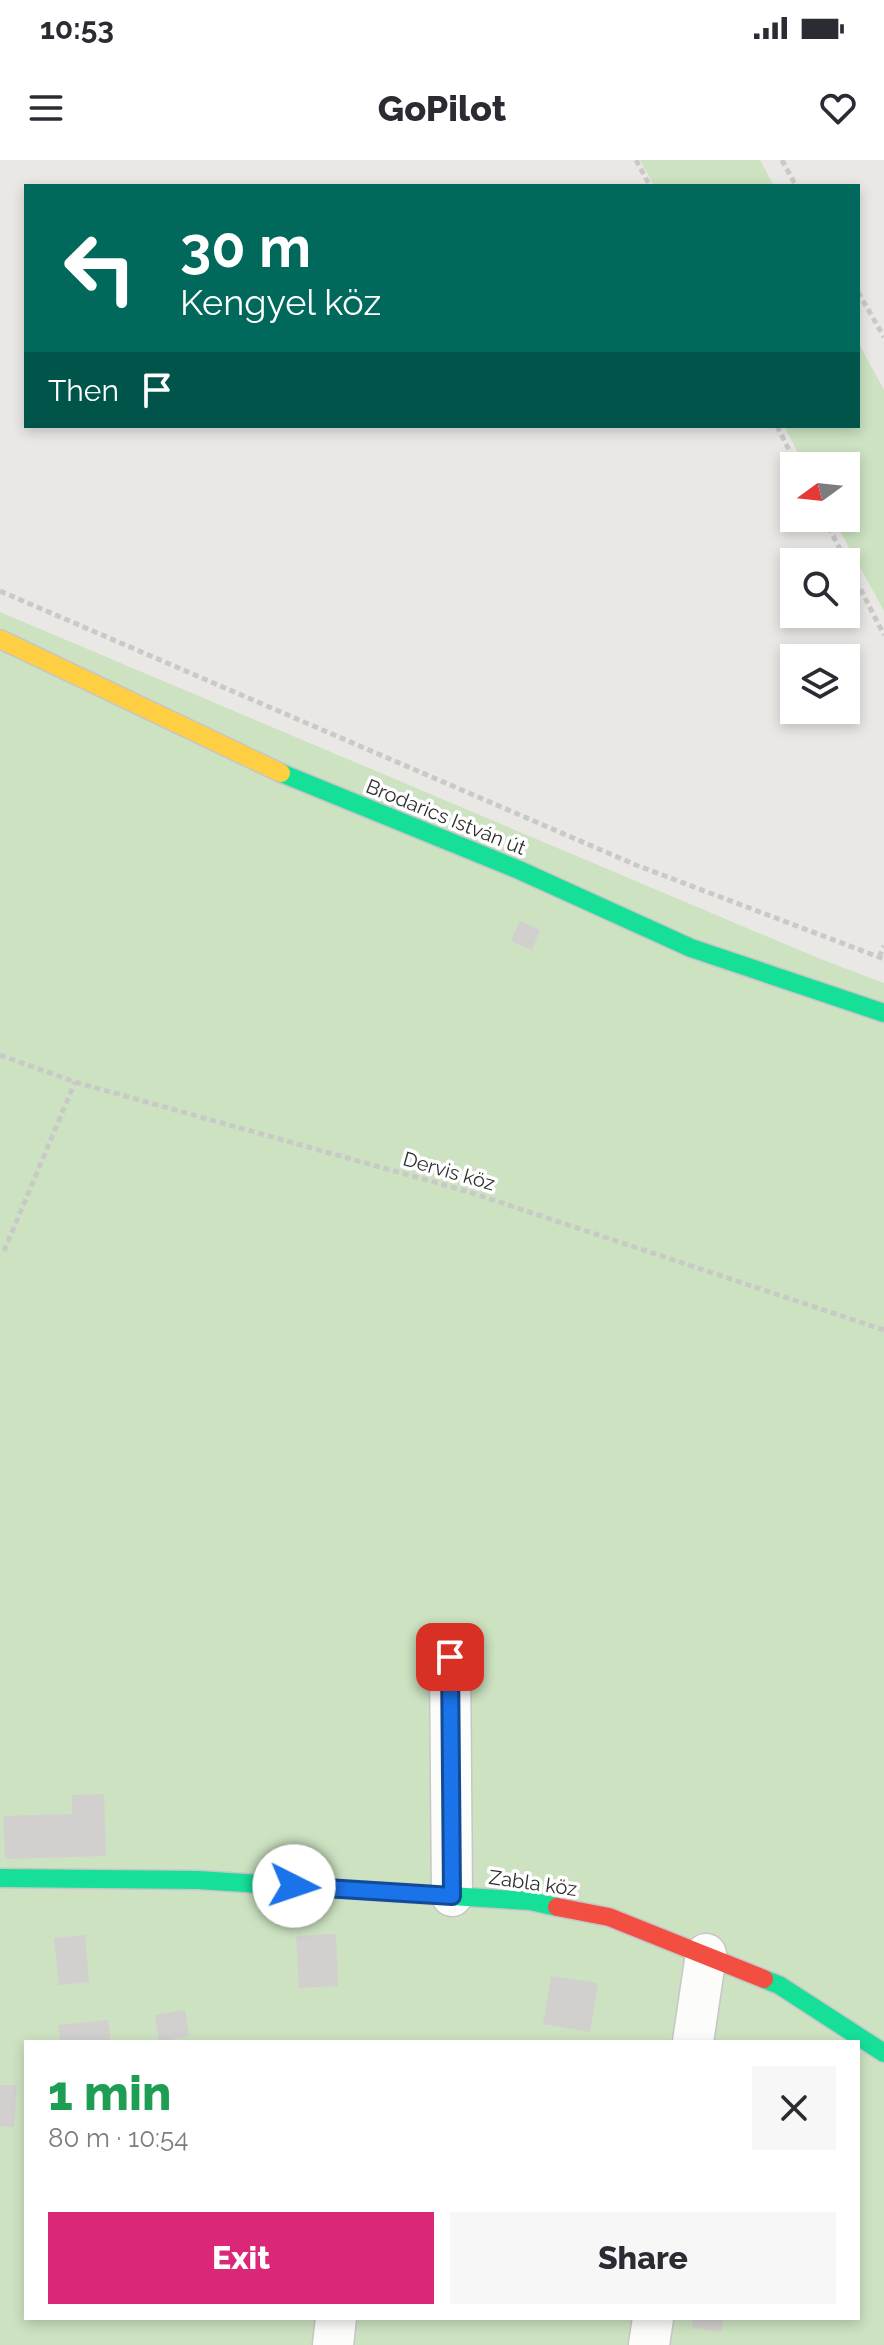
<!DOCTYPE html>
<html lang="en">
<head>
<meta charset="utf-8">
<style>
	:root { --surface:#fff; --page:#f7f7f7; --text:#2b2b33; --muted:#7c7c81; --accent:#db2777 }
	body { margin:0; font-family:Raleway,sans-serif; background:var(--page); color:var(--text); height:100vh; display:flex; flex-direction:column; font-size:30px; white-space:nowrap }
	* { box-sizing:border-box; margin:0 }
	p { font-size:26px; color:var(--muted) }
	.icon { flex:none; width:44px; height:44px; fill:none; stroke:currentColor; stroke-width:2; stroke-linecap:round; stroke-linejoin:round }
	.map { position:relative; flex:1; overflow:hidden }
	.sheet { position:absolute; left:24px; top:1880px; width:836px; height:280px; display:flex; flex-direction:column; background:var(--surface); border-radius:0px; box-shadow:0 4px 12px #0003 }
	.sheet>* { flex:none }
	.banner { position:absolute; left:24px; top:24px; width:836px; height:244px; border-radius:0px; box-shadow:0 4px 12px #0003; background:#00695c; color:#fff; overflow:hidden }
	.needle { width:52px; rotate:255deg }
	.controls { position:absolute; left:780px; top:292px; display:grid; gap:16px }
	.controls a { display:grid; place-items:center; width:80px; height:80px; border-radius:0px; background:var(--surface); box-shadow:0 4px 12px #0003; font-size:40px }
	.pin { position:absolute; display:grid; place-items:center; width:68px; height:68px; color:#fff; margin:-34px; border-radius:16px; box-shadow:0 4px 12px #0006 }
	.me { position:absolute; width:88px; margin:-44px; rotate:94deg; stroke-linejoin:round; filter:drop-shadow(0 0 6px #0008) }
	.turn { display:flex; align-items:center; gap:28px; height:168px; padding:0 24px; font-size:36px }
	.turn .icon { width:104px; height:104px; stroke-width:2.5 }
	.turn b { display:block; font-size:56px; line-height:68px }
	.then { display:flex; align-items:center; height:76px; padding:0 24px; background:#0003; gap:16px; font-size:30px }
	.round { display:grid; place-items:center; flex:none; width:84px; height:84px; border-radius:0px; background:var(--page) }
	.headline { display:flex; align-items:center; justify-content:space-between; height:136px; padding:0 24px }
	h1 { font-size:48px; font-weight:800; line-height:60px; color:#1e9e55 }
	.action { display:flex; gap:16px; margin-top:auto; padding:16px 24px }
	.action a { flex:1; height:92px; border-radius:0px; background:var(--accent); color:#fff; font-size:32px; font-weight:800; line-height:92px; text-align:center }
	.action a+a { background:var(--page); color:var(--text) }
	.status { display:flex; justify-content:space-between; align-items:center; height:56px; padding:0 40px; background:var(--surface); direction:ltr }
	.status svg { height:22px; fill:currentColor }
	header { display:flex; justify-content:space-between; align-items:center; height:104px; padding:0 24px; background:var(--surface); font-size:36px; font-weight:800 }
	.map>svg:first-child { display:block }
</style>
</head>
<body>
<div class="status"><b>10:53</b><svg viewBox="0 0 49 12"><path d="M0 12V9h3v3zM5 12V6h3v6zM10 12V3h3v9zM15 12V0h3v12zM26 1h20v11H26zM47 4h2v5h-2z"/></svg></div>
<header><svg class="icon" aria-label="menu" viewBox="0 0 24 24"><path d="M4 6h16M4 12h16M4 18h16"/></svg>GoPilot<svg class="icon" aria-label="heart" viewBox="0 0 24 24"><path d="M12 20l-8-8c-3-5 5-10 8-4 3-6 11-1 8 4z"/></svg></header>
<div class="map">
<svg width="884" height="2185" viewBox="0 0 884 2185">
	<rect width="100%" height="100%" fill="#eae8e5"/>
	<!-- green -->
	<g fill="#cce2c1" fill-rule="evenodd">
		<polygon points="640,0 760,0 774,26 654,26"/>
		<polygon points="858,182 884,230 884,451 833,358 846,358 846,306 805,306 784,266 858,266"/>
		<path d="M0 452 818 798 884 823V2185H0ZM26 1882H858V2158H26Z"/>
	</g>
	<!-- building -->
	<g fill="#d2d0ce">
		<polygon points="520,761 540,770 532,790 511,781"/>
		<polygon points="104,1634 106,1696 5,1699 3,1656 72,1654 72,1635"/>
		<polygon points="336,1774 338,1826 299,1828 296,1776"/>
		<polygon points="85,1775 89,1822 59,1825 54,1778"/>
		<polygon points="551,1816 598,1823 590,1872 543,1864"/>
		<polygon points="185,1850 189,1876 159,1882 155,1855"/>
		<polygon points="108,1860 111,1882 60,1882 58,1865"/>
		<polygon points="0,1925 17,1925 14,1967 0,1966"/>
		<polygon points="693,2158 723,2158 721,2172 692,2168"/>
	</g>
	<g fill="none" stroke-linecap="round" stroke-linejoin="round">
		<defs>
			<g id="street">
				<polyline points="450,1497 452,1736"/>
				<polyline points="693,1882 706,1794"/>
				<polyline points="333,2185 336,2158"/>
				<polyline points="649,2185 653,2158"/>
			</g>
			<g id="fast">
				<polyline points="281,613 519,710 691,788 884,853"/>
				<polyline points="0,1718 198,1720 530,1741 557,1747"/>
				<polyline points="764,1819 779,1825 884,1893"/>
			</g>
			<polyline id="slow" points="0,479 281,613"/>
			<polyline id="jam" points="557,1747 609,1757 764,1819"/>
		</defs>
		<!-- street casing -->
		<use href="#street" stroke="#c7c6c7" stroke-width="43"/>
		<!-- fast casing -->
		<use href="#fast" stroke="#c7c6c7" stroke-width="21"/>
		<!-- slow casing -->
		<use href="#slow" stroke="#c7c6c7" stroke-width="21"/>
		<!-- jam casing -->
		<use href="#jam" stroke="#c7c6c7" stroke-width="21"/>
		<!-- path -->
		<g stroke="#c9c9c8" stroke-width="5" stroke-dasharray="6 4" stroke-linecap="butt">
			<polyline points="636,0 650,26"/>
			<polyline points="782,0 796,26"/>
			<polyline points="858,132 884,177"/>
			<polyline points="777,266 797,306"/>
			<polyline points="824,358 884,475"/>
			<polyline points="0,431 636,705 884,799"/>
			<polyline points="879,797 884,786"/>
			<polyline points="0,895 75,922 466,1031 884,1170"/>
			<polyline points="4,1091 75,922"/>
		</g>
		<!-- street -->
		<use href="#street" stroke="#fcfcfb" stroke-width="40"/>
		<!-- fast -->
		<use href="#fast" stroke="#16e098" stroke-width="18"/>
		<!-- slow -->
		<use href="#slow" stroke="#ffcf43" stroke-width="18"/>
		<!-- jam -->
		<use href="#jam" stroke="#f24e42" stroke-width="18"/>
	</g>
	<g fill="none" stroke-linecap="round" stroke-linejoin="round">
		<defs>
			<polyline id="route" points="294,1726 452,1736 450,1497"/>
		</defs>
		<!-- route casing -->
		<use href="#route" stroke="#114b97" stroke-width="20"/>
		<!-- route -->
		<use href="#route" stroke="#1a73e8" stroke-width="14"/>
	</g>
	<g text-anchor="middle" dominant-baseline="central" stroke-width="7" stroke-linejoin="round" paint-order="stroke">
		<!-- street labels -->
		<g font-size="20" fill="#2e2e2e" stroke="#fff">
			<text transform="translate(446 657) rotate(22)">Brodarics István út</text>
			<text transform="translate(449 1011) rotate(16)">Dervis köz</text>
			<text transform="translate(533 1723) rotate(8)">Zabla köz</text>
		</g>
	</g>
</svg>
<div class="controls">
<a><svg class="needle" viewBox="-14 -14 28 28"><path d="M0-13l5 13h-10z" fill="#e53935"/><path d="M0 13l5-13h-10z" fill="#7c7c81"/></svg></a>
<a><svg class="icon" aria-label="search" viewBox="0 0 24 24"><circle cx="10" cy="10" r="6"/><path d="M15 15l6 6"/></svg></a>
<a><svg class="icon" aria-label="layers" viewBox="0 0 24 24"><path d="M12 4l9 5-9 5-9-5zM3 14l9 5 9-5"/></svg></a>
</div>
<div class="pin" style="left:450px;top:1497px;background:#d93025"><svg class="icon" aria-label="arrive" viewBox="0 0 24 24"><path d="M6 21V4h12l-3 4 3 4H6"/></svg></div>
<svg class="me" style="left:294px;top:1726px" viewBox="-20 -20 40 40"><circle r="19" fill="#fff"/><path d="M0-13L10 11 0 6-10 11z" fill="#1a73e8"/></svg>
<div class="banner">
<div class="turn"><svg class="icon" aria-label="left" viewBox="0 0 24 24"><path d="M17 20v-9H6M10 6l-5 5 5 5"/></svg><div><b>30 m</b>Kengyel köz</div></div>
<div class="then">Then<svg class="icon" aria-label="arrive" viewBox="0 0 24 24"><path d="M6 21V4h12l-3 4 3 4H6"/></svg></div>
</div>
<section class="sheet">
<div class="headline"><div><h1>1 min</h1><p>80 m · 10:54</p></div><a class="round"><svg class="icon" aria-label="close" viewBox="0 0 24 24"><path d="M6 6l12 12M18 6L6 18"/></svg></a></div>
<div class="action"><a>Exit</a><a>Share</a></div>
</section>
</div>
</body>
</html>
